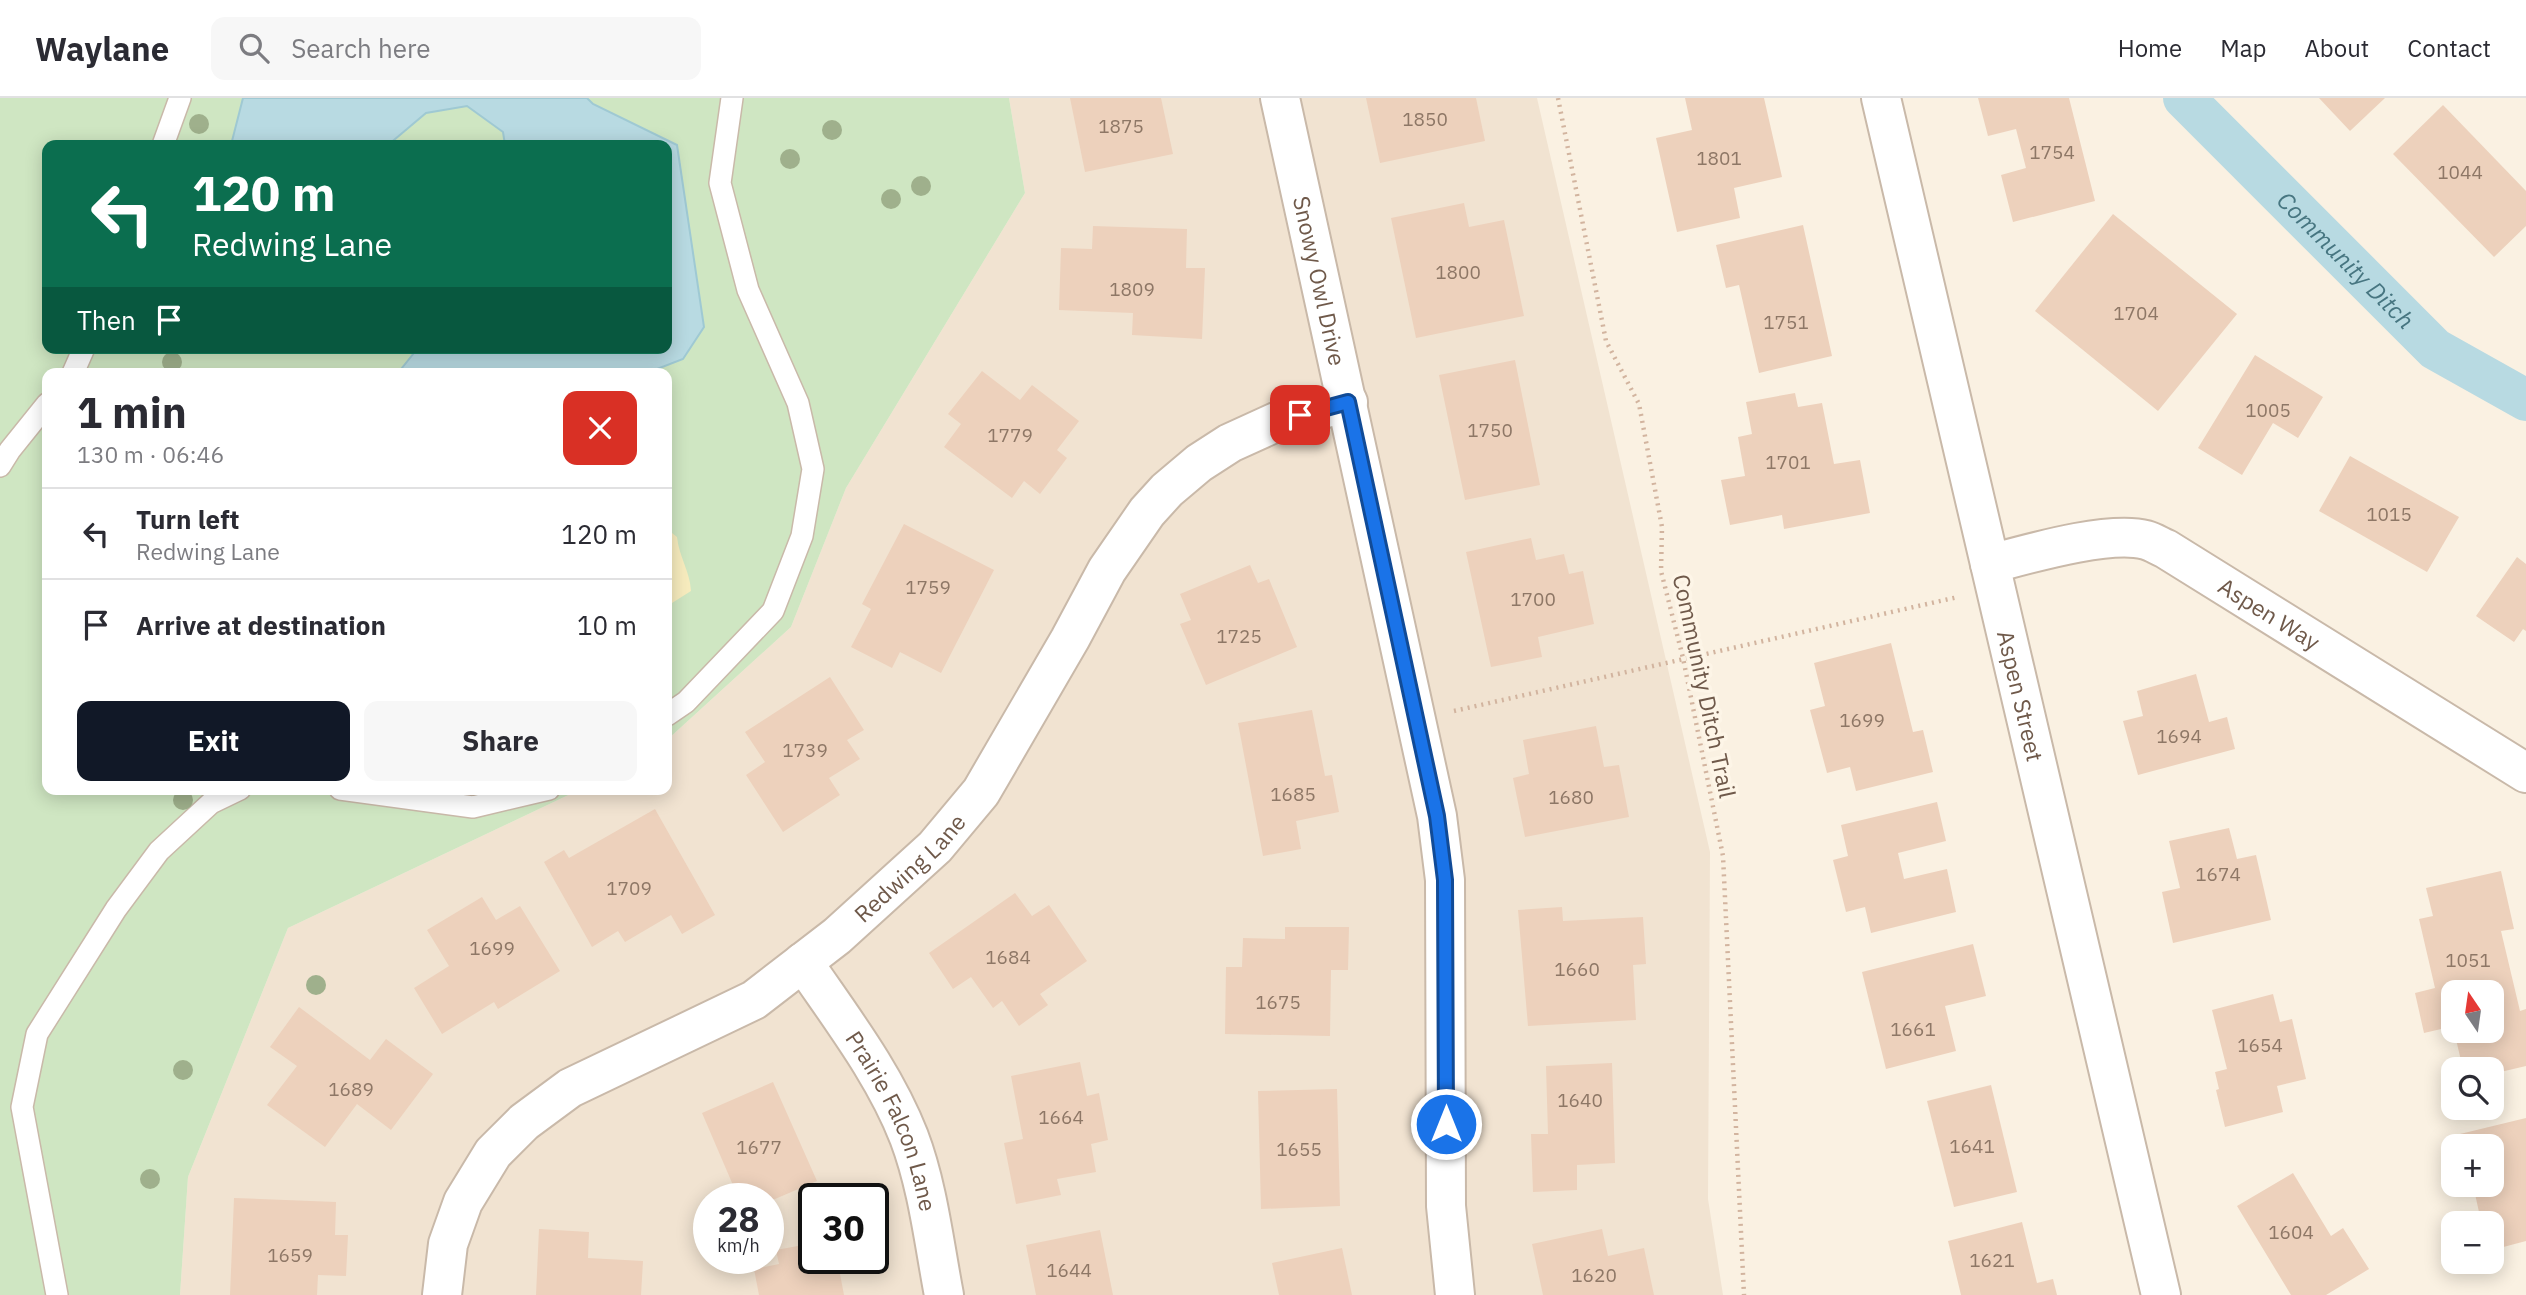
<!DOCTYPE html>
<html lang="en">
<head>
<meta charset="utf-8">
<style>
	:root { --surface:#fff; --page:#f7f7f7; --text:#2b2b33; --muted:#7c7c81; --line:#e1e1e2; --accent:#111827 }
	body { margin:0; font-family:"IBM Plex Sans",sans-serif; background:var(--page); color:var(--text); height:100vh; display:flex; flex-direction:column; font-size:26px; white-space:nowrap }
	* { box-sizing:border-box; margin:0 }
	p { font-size:23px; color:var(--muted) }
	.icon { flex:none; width:38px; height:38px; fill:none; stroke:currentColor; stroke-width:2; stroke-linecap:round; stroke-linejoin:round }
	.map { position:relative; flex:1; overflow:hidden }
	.side { position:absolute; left:42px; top:270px; width:630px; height:427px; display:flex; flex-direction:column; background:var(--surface); border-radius:14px; box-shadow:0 4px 18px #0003 }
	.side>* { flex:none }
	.banner { position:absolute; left:42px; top:42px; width:630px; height:214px; border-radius:14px; box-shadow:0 4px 18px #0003; background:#0b6e4f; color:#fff; overflow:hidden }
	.needle { width:46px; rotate:347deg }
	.fabs { position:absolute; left:2441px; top:882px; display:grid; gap:14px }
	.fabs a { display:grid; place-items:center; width:63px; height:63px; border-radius:14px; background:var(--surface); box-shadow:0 4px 18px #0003; font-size:35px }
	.speed { position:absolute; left:693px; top:1085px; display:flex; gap:14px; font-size:35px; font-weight:700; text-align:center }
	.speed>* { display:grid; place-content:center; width:91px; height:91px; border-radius:50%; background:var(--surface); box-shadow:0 4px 18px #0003; line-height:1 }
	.speed small { font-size:18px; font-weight:400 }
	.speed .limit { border:4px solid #111; border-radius:10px; background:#fff; color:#111 }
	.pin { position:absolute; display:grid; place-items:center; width:60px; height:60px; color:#fff; margin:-30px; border-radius:14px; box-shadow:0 4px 10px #0006 }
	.me { position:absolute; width:77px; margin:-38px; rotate:0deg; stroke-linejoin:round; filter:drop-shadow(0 0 5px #0008) }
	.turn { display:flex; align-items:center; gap:24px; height:147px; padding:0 35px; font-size:32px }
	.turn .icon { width:91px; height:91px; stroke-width:2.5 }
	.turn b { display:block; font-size:49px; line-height:60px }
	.then { display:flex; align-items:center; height:66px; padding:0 35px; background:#0003; gap:14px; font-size:26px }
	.round { display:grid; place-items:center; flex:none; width:74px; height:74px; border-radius:14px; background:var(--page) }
	.head { display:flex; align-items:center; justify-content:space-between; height:119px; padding:0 35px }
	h1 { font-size:42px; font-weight:700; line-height:52px }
	.button { display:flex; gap:14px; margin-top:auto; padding:14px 35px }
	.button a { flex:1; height:80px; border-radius:14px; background:var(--accent); color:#fff; font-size:28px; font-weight:700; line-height:80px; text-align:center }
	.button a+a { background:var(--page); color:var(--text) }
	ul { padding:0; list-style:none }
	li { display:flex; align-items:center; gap:21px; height:91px; padding:0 35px; border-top:2px solid var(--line) }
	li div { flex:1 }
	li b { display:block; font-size:26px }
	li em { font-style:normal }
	header { display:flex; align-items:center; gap:42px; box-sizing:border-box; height:98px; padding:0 35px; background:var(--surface); border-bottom:2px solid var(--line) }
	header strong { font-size:33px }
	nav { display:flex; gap:38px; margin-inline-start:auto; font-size:24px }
	.search { width:490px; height:63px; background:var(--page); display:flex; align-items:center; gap:18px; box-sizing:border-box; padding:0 24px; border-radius:14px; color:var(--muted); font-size:26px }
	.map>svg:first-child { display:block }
</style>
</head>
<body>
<header>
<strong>Waylane</strong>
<div class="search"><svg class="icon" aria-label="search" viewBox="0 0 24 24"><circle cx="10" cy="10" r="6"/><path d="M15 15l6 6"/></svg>Search here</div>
<nav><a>Home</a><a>Map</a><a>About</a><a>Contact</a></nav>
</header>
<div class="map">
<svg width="2526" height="1197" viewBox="0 0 2526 1197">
	<rect width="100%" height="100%" fill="#faf1e2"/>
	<!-- residential -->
	<path fill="#f1e3d1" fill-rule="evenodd" d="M1009 0H1537L1710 754 1708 1101 1723 1197H180L188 1079 288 830 581 691H667V642L791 529 846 390 1025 95ZM709 1101H768V1160H709ZM814 1101H873V1160H814Z"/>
	<!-- green -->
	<path fill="#cfe6c2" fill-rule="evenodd" d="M0 0H1009L1025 95 846 390 791 529 667 642V275H47V691H581L288 830 188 1079 180 1197H0ZM47 47H667V250H47Z"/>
	<!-- sand -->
	<path fill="#f7ecbe" d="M667 431 677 439C679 459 690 473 691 493L672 505H667Z"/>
	<!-- water -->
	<polygon fill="#b8dae2" stroke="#9fc9d3" stroke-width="2" points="243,0 587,0 593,6 677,47 704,229 683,261 652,273 398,275 418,250 667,250 667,47 505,47 503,34 467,8 426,15 388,47 231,47"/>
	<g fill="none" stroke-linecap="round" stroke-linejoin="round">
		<!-- canal -->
		<path stroke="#b8dae2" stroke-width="42" id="s1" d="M2184 0 2435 251 2526 302"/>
	</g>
	<!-- building -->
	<g fill="#edd1bc">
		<polygon points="1070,0 1161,0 1173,56 1085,74"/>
		<polygon points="1366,0 1476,0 1485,43 1380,65"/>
		<polygon points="1685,0 1764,0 1782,79 1734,90 1740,120 1677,134 1656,40 1692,32"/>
		<polygon points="1978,0 2069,0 2095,103 2013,124 2001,77 2026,70 2016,31 1988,38"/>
		<polygon points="2319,0 2385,0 2350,33"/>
		<polygon points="2443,7 2526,93 2526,128 2494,159 2393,56"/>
		<polygon points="1464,105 1469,129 1504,122 1524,218 1416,240 1391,120"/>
		<polygon points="2113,116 2237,216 2158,313 2035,213"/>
		<polygon points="1803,127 1832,258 1759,275 1739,187 1726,190 1716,147"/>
		<polygon points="1093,128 1187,131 1186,170 1205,170 1202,241 1132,237 1133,215 1059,212 1061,150 1092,151"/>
		<polygon points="2255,257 2323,299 2298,340 2273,325 2242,377 2198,350"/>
		<polygon points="1515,262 1540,387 1465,402 1439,277"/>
		<polygon points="982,273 1020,302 1032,287 1079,323 1057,352 1067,360 1040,396 1024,383 1012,400 944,349 961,326 948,316"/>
		<polygon points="1795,295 1798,309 1822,305 1834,366 1860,362 1870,415 1784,431 1782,417 1730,427 1721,382 1745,378 1738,339 1752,336 1746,304"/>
		<polygon points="2350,358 2459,419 2427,474 2319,413"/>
		<polygon points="904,426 994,472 941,575 900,554 892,570 851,549 871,511 862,506"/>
		<polygon points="1531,440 1536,462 1564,456 1569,476 1583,473 1594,526 1538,539 1542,559 1491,569 1466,454"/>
		<polygon points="2517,459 2526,466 2526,533 2523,531 2514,544 2476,518"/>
		<polygon points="1250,467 1258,485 1269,481 1297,549 1206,587 1180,526 1191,522 1180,496"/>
		<polygon points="1891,545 1913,634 1923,632 1933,674 1856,693 1850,669 1827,675 1810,612 1825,608 1814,565"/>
		<polygon points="2196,576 2209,624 2227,619 2235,651 2138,677 2123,623 2143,618 2137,593"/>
		<polygon points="830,579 864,632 847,642 860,661 829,680 840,697 783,734 746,677 765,664 745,634"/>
		<polygon points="1312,612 1325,678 1332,677 1339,714 1296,723 1301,751 1263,758 1238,625"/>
		<polygon points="1596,628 1604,669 1619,667 1629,719 1525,739 1513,680 1529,676 1523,642"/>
		<polygon points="1937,704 1946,743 1898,755 1904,781 1947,771 1956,814 1871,835 1865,809 1846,814 1833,762 1848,758 1841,727"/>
		<polygon points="655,711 715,817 682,836 671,817 625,844 618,833 592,849 544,764 564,752 569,760"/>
		<polygon points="2229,730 2237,761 2256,757 2271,822 2173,845 2162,794 2180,790 2169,743"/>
		<polygon points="2501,773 2514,831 2501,833 2520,913 2526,911 2526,968 2492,976 2492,971 2463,971 2454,933 2492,933 2492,894 2454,894 2454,928 2424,935 2415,895 2435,890 2419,821 2433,818 2426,790"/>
		<polygon points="1015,795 1032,818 1049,807 1087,863 1040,896 1048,907 1019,928 1002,903 993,910 971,879 953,891 929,855"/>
		<polygon points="482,799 496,822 520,808 560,873 498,911 494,904 442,936 414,890 449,868 427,832"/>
		<polygon points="1562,809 1563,823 1643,819 1646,866 1633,867 1636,922 1528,928 1518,812"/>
		<polygon points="1285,829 1349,829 1348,872 1331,872 1330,938 1225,936 1226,869 1242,869 1243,840 1285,841"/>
		<polygon points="1973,846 1986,898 1945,908 1956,953 1886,971 1862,874"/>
		<polygon points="2273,896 2280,924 2292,921 2306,981 2277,988 2283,1014 2225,1029 2216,992 2219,991 2215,974 2227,971 2212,912"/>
		<polygon points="299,909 370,962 386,941 433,976 391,1032 357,1006 325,1049 267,1007 297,968 270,949"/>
		<polygon points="1080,964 1087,998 1099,995 1108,1042 1091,1046 1096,1074 1057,1081 1061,1097 1016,1106 1004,1045 1023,1041 1011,978"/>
		<polygon points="1612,965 1615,1065 1577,1067 1577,1092 1533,1094 1531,1036 1548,1036 1546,968"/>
		<polygon points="773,984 817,1083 768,1104 768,1101 739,1101 702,1015"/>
		<polygon points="1991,987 2017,1094 1954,1109 1927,1003"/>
		<polygon points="1337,991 1340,1108 1261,1111 1258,993"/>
		<polygon points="2526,1020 2526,1143 2492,1152 2492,1125 2467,1125 2466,1118 2479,1114 2473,1087 2492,1087 2492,1048 2463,1048 2460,1036"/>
		<polygon points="2293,1075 2331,1138 2343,1130 2369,1171 2326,1197 2291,1197 2237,1108"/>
		<polygon points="234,1100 336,1104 335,1137 348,1137 346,1178 318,1177 317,1197 230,1197"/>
		<polygon points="2022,1124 2037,1185 2053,1181 2057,1197 1961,1197 1948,1143"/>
		<polygon points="539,1131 589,1134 588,1160 643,1163 641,1197 536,1197"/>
		<polygon points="1602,1131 1608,1158 1644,1150 1654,1197 1543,1197 1532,1146"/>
		<polygon points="1100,1132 1113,1197 1036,1197 1026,1147"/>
		<polygon points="814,1145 814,1160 837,1160 844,1197 759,1197 754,1171 779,1166 776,1152"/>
		<polygon points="1342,1150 1352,1197 1279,1197 1272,1165"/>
	</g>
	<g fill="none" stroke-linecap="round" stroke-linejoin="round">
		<defs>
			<g id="lane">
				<polyline points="163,47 180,0"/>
				<polyline points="73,275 84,250"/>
				<polyline points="0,368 10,352 47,306"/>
				<polyline points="667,617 686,604 773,513 802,438 813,371 798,305 748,192 720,85 732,0"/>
				<polyline points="340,691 473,709 549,691"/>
				<polyline points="57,1197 22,1009 37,936 116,811 159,753 211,705 240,691"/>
			</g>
			<g id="street">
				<path id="s2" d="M1280 0 1437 718 1445 782 1446 1108 1455 1197"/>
				<path id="s3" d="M1881 0 2161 1197"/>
				<path id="s4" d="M1990 466C2028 456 2109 432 2146 442 2153 444 2159 448 2166 451L2526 675"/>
				<path id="s5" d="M803 864C841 920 884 975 909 1039 928 1089 934 1145 944 1197"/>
				<path id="s6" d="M442 1197 448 1146 463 1104 493 1055 524 1024 570 990 754 902 837 838 935 749 981 694 1070 541 1107 472 1147 414 1167 392 1199 365 1230 345 1276 324 1348 304"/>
			</g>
		</defs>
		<!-- lane casing -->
		<use href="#lane" stroke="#c9b9a9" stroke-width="24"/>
		<!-- street casing -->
		<use href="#street" stroke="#c9b9a9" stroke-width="42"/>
		<!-- path -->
		<g stroke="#d2b49f" stroke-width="4.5" stroke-dasharray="2 5" stroke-linecap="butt">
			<polyline points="1558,0 1606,243 1639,306 1662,429 1661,473 1683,560 1723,758 1744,1197"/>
			<polyline points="1454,613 1958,499"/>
		</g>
		<!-- lane -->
		<use href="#lane" stroke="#fff" stroke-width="21"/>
		<!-- street -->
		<use href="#street" stroke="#fff" stroke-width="38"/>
	</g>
	<!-- trees -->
	<g fill="#9fb08c">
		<circle cx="199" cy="26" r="10"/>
		<circle cx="832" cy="32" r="10"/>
		<circle cx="790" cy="61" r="10"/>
		<circle cx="921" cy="88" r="10"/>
		<circle cx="891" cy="101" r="10"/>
		<circle cx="172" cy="264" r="10"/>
		<circle cx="183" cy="702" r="10"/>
		<circle cx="316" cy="887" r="10"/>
		<circle cx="183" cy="972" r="10"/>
		<circle cx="150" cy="1081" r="10"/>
	</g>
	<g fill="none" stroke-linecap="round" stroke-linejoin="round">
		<defs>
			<polyline id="route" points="1300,317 1348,304 1437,718 1445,782 1446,1026"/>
		</defs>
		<!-- route casing -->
		<use href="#route" stroke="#114b97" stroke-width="18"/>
		<!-- route -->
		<use href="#route" stroke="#1a73e8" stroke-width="12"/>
	</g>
	<g text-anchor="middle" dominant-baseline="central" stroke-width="7" stroke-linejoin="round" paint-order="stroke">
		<!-- number labels -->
		<g font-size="19" fill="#8e7766">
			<text x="1425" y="21">1850</text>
			<text x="1121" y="28">1875</text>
			<text x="2052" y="54">1754</text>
			<text x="1719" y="60">1801</text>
			<text x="2460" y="74">1044</text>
			<text x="1458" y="174">1800</text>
			<text x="1132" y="191">1809</text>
			<text x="2136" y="215">1704</text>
			<text x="1786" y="224">1751</text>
			<text x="2268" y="312">1005</text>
			<text x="1490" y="332">1750</text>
			<text x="1010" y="337">1779</text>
			<text x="1788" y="364">1701</text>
			<text x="2389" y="416">1015</text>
			<text x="928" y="489">1759</text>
			<text x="1533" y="501">1700</text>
			<text x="1239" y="538">1725</text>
			<text x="1862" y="622">1699</text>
			<text x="2179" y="638">1694</text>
			<text x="805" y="652">1739</text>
			<text x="1293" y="696">1685</text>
			<text x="1571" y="699">1680</text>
			<text x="2218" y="776">1674</text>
			<text x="629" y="790">1709</text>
			<text x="492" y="850">1699</text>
			<text x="1008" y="859">1684</text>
			<text x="2468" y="862">1051</text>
			<text x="1577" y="871">1660</text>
			<text x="1278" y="904">1675</text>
			<text x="1913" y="931">1661</text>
			<text x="2260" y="947">1654</text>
			<text x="351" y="991">1689</text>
			<text x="1580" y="1002">1640</text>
			<text x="1061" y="1019">1664</text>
			<text x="1972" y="1048">1641</text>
			<text x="759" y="1049">1677</text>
			<text x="1299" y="1051">1655</text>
			<text x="2291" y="1134">1604</text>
			<text x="290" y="1157">1659</text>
			<text x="1992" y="1162">1621</text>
			<text x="1069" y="1172">1644</text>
			<text x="1594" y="1177">1620</text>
		</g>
		<!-- street labels -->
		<g font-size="23" fill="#6f594a" stroke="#fdf5e7">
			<text stroke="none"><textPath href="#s2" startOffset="187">Snowy Owl Drive</textPath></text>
			<text stroke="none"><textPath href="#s4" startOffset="303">Aspen Way</textPath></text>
			<text transform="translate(1705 588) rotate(78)">Community Ditch Trail</text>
			<text stroke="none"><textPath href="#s3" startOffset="614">Aspen Street</textPath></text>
			<text stroke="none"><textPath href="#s6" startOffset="663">Redwing Lane</textPath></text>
			<text stroke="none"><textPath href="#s5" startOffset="184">Prairie Falcon Lane</textPath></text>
		</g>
		<!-- water labels -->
		<g font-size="24" font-style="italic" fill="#477681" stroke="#fdf5e7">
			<text stroke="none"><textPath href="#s1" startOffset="229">Community Ditch</textPath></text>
		</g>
	</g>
</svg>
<div class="fabs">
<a><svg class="needle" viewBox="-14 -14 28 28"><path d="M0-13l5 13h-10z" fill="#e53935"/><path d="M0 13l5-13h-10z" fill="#7c7c81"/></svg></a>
<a><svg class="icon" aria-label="search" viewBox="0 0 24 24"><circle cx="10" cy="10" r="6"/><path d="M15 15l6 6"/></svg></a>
<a>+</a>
<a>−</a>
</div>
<div class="speed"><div>28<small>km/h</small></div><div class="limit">30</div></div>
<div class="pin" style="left:1300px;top:317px;background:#d93025"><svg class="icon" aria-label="arrive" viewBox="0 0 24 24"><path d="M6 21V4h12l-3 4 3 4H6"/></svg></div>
<svg class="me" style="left:1446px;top:1026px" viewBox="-20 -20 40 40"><circle r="17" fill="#1a73e8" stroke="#fff" stroke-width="3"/><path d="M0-11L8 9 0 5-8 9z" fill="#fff"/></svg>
<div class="banner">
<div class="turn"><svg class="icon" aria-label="left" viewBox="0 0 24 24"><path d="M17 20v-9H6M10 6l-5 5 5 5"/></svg><div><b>120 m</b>Redwing Lane</div></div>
<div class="then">Then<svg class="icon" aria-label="arrive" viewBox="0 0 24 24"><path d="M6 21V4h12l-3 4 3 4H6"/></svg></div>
</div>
<section class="side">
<div class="head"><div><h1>1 min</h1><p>130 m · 06:46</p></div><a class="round" style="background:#d93025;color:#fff"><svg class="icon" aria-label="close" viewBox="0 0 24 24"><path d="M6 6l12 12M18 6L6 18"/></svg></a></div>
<ul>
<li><svg class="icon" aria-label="left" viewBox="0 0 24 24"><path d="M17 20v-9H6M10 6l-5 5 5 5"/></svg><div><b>Turn left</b><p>Redwing Lane</p></div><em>120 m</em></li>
<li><svg class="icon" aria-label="arrive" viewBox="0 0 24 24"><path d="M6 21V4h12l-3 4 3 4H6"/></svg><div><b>Arrive at destination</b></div><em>10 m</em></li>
</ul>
<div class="button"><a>Exit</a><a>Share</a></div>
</section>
</div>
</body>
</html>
